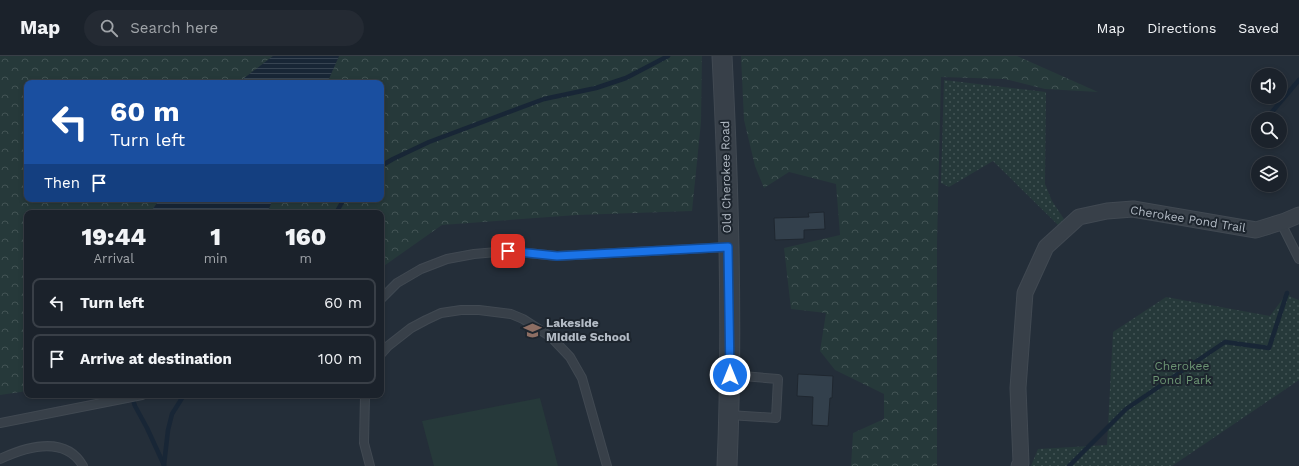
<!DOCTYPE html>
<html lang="en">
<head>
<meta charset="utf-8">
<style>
	:root { --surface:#1b222b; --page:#242a33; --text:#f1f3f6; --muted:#a0a4a9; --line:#393f47 }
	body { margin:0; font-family:"Work Sans",sans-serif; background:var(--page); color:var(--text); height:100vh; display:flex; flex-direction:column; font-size:15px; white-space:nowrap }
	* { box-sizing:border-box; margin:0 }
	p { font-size:13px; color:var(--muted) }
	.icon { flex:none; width:22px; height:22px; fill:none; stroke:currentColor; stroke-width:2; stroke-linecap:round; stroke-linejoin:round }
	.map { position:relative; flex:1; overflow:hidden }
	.sheet { position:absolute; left:24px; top:154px; width:360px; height:188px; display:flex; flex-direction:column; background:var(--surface); border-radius:8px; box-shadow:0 2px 6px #0003,0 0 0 1px var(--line) }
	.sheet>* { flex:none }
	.banner { position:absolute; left:24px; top:24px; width:360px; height:122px; border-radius:8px; box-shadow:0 2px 6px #0003,0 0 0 1px var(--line); background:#1a4fa0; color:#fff; overflow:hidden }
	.buttons { position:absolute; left:1251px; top:12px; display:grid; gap:8px }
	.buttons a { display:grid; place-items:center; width:36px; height:36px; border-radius:50%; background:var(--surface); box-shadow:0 2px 6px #0003,0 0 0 1px var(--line); font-size:20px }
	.pin { position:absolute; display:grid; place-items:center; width:34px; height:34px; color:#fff; margin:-17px; border-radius:8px; box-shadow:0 2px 6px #0006 }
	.me { position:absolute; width:44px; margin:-22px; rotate:0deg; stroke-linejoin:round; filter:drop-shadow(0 0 3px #0008) }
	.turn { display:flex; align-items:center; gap:14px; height:84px; padding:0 20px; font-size:18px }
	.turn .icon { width:52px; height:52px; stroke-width:2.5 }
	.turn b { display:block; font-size:28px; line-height:34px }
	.then { display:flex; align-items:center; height:38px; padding:0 20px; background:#0003; gap:8px; font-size:15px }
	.eta { display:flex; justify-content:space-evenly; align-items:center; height:68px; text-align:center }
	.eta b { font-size:24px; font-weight:800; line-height:28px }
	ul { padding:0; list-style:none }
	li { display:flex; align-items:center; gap:12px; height:50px; margin:0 8px 6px; padding:0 12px; border:2px solid var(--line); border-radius:8px }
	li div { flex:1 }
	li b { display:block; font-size:15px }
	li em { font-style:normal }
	header { display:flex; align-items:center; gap:24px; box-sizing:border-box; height:56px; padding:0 20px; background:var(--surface); border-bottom:1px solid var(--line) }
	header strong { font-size:19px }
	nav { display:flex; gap:22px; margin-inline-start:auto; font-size:14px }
	.search { width:280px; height:36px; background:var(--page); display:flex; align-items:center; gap:10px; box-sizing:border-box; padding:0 14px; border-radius:22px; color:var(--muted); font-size:15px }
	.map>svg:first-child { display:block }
</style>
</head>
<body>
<header>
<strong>Map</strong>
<div class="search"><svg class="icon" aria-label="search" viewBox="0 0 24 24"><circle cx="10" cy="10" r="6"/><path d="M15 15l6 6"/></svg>Search here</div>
<nav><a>Map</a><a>Directions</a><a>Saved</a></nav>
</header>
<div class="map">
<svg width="1299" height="410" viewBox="0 0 1299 410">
	<defs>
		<pattern id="green-dots" width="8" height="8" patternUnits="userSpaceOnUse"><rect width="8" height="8" fill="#26393a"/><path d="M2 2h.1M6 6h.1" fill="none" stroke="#435455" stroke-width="1.8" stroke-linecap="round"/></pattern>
		<pattern id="forest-crowns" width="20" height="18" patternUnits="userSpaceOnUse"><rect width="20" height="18" fill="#26393a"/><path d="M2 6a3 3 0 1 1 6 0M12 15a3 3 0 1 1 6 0" fill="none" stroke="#435455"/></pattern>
		<pattern id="water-rules" width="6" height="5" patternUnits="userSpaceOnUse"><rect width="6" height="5" fill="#182636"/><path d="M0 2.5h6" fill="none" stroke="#374452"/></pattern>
	</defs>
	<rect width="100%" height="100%" fill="#242e39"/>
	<!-- green -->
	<g fill="url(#green-dots)">
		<polygon points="944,24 1046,36 1045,128 1052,145 1064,163 1058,169 993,105 949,131 941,127"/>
		<polygon points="1287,237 1291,241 1299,244 1299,324 1172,410 1031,410 1038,393 1107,389 1113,276 1166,241 1270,260"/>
	</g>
	<!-- forest -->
	<g fill="url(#forest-crowns)">
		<polygon points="0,0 273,0 238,27 27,27 27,143 160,143 150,157 27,157 27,335 0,339"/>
		<polygon points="339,0 702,0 701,66 692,155 577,159 442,169 381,212 381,157 267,157 273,143 381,143 381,27 327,27"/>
		<polygon points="741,0 1017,0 1098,36 1045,33 1005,23 941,21 937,187 937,410 851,410 853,377 884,363 884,338 835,314 820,295 826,257 791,253 784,192 840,179 836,128 789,116 764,132 755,110 744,64"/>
	</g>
	<!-- pitch -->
	<polygon fill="#26393a" points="540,342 558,410 434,410 422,365"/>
	<!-- water -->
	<g fill="url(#water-rules)">
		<polygon points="273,0 339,0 327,27 238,27"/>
		<polygon points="160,143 273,143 267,157 150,157"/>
	</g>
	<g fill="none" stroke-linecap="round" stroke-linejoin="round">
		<!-- stream -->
		<g stroke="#182636" stroke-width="4.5">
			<polyline points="1266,63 1299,24"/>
			<polyline points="381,110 393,103 429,86 544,43 596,32 626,22 668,0"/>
			<polyline points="336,157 344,143"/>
			<polyline points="132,341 135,350 147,372 164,409"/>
			<polyline points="164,409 168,374 172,358 184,339"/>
			<polyline points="1069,410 1126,353 1225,286 1269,292 1287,237"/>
		</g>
	</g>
	<!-- building -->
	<g fill="#33404c" stroke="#1f2730">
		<polygon points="824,156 825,173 804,174 804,183 775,184 774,162 809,161 808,157"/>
		<polygon points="798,318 833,320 832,342 830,342 828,370 812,369 813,341 797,340"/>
	</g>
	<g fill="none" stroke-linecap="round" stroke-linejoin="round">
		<defs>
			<g id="service">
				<polyline points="1281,167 1299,203"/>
				<polyline points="381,243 397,227 421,213 447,203 474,198 508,195 557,200 728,191"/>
				<polyline points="381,298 388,290 411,272 426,264 441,257 461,254 479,254 511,258 523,263 551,281 570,301 582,322 607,410"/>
				<polyline points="365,339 364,387 370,410"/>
				<polyline points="729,359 776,362 778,323 730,319"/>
				<polyline points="0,367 142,339"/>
				<path d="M0 403C26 391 65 379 83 410"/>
			</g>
			<polyline id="minor" points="1019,410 1021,407 1018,332 1025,237 1046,191 1079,161 1107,155 1133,153 1256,174 1285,165 1299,159"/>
			<path id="tertiary" d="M722 0C729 136 733 274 727 410"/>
		</defs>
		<!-- service casing -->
		<use href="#service" stroke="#414952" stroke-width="10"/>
		<!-- minor casing -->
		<use href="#minor" stroke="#414952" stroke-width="17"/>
		<!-- tertiary casing -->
		<use href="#tertiary" stroke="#414952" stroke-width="21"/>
		<!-- service -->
		<use href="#service" stroke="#384049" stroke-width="8"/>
		<!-- minor -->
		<use href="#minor" stroke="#384049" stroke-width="15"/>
		<!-- tertiary -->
		<use href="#tertiary" stroke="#384049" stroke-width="19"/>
	</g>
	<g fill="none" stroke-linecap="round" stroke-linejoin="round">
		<defs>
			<polyline id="route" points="508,195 557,200 728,191 730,319"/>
		</defs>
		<!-- route casing -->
		<use href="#route" stroke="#114b97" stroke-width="10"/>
		<!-- route -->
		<use href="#route" stroke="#1a73e8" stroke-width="7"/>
	</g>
	<!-- icons -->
	<defs>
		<symbol id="school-bare" viewBox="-9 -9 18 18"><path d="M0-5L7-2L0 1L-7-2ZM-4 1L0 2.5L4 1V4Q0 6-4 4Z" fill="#8d6e63" stroke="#1d252e" stroke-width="2.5" paint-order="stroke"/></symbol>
	</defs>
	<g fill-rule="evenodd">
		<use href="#school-bare" x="520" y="262" width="25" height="25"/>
	</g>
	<g text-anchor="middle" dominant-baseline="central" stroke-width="4" stroke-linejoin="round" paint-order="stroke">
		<!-- street labels -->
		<g font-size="12" fill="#b3bbc5" stroke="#1d252e">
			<text transform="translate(726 121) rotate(-91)">Old Cherokee Road</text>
			<text transform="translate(1188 163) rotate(9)">Cherokee Pond Trail</text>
		</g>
		<!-- poi labels -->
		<g font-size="12" font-weight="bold" fill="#b3bbc5" stroke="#1d252e" text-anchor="start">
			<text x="546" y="267">Lakeside<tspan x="546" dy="14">Middle School</tspan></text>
		</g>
		<!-- park labels -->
		<g font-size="12" fill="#6c9473" stroke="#1d252e">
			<text x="1182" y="310">Cherokee<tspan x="1182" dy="14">Pond Park</tspan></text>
		</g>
	</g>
</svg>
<div class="buttons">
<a><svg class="icon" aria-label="sound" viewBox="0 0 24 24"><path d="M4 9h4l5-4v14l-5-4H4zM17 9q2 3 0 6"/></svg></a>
<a><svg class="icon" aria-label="search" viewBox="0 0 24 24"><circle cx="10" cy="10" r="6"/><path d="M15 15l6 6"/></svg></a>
<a><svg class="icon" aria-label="layers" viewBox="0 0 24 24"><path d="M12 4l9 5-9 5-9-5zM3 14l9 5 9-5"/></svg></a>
</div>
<div class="pin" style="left:508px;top:195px;background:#d93025"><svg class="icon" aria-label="arrive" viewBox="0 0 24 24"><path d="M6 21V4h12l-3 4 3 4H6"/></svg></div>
<svg class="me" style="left:730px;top:319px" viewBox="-20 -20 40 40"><circle r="17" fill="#1a73e8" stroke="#fff" stroke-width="3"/><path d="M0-11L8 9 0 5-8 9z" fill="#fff"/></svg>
<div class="banner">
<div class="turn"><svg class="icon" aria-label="left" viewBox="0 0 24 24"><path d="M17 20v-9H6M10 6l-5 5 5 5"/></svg><div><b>60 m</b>Turn left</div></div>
<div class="then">Then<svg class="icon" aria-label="arrive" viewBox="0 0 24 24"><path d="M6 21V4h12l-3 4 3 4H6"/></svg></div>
</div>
<section class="sheet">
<div class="eta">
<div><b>19:44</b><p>Arrival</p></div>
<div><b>1</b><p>min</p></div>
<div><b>160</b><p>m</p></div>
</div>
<ul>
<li><svg class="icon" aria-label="left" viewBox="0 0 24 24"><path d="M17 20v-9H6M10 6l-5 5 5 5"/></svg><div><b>Turn left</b></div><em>60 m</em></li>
<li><svg class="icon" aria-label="arrive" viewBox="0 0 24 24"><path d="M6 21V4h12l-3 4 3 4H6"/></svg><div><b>Arrive at destination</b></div><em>100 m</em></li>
</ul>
</section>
</div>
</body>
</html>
